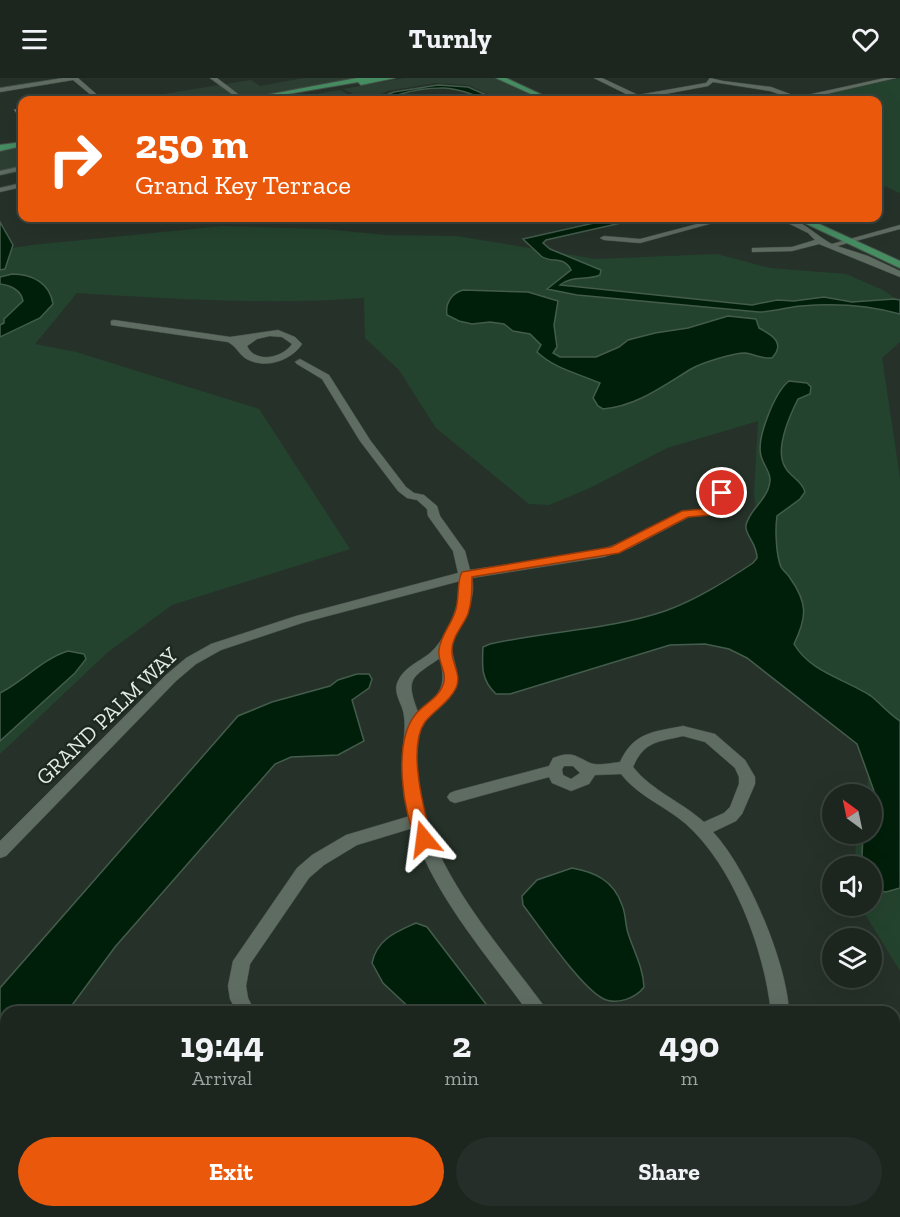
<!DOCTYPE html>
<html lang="en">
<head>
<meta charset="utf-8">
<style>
	:root { --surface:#1c261f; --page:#252e28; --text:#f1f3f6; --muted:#a0a5a4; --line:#3a433d; --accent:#ea580c }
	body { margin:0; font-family:"Zilla Slab",serif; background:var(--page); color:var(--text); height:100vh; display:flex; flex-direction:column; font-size:22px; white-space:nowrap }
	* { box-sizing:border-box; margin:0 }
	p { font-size:20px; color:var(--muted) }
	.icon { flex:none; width:33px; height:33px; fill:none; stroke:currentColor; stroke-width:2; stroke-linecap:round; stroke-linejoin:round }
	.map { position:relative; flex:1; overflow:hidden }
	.panel { position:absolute; left:0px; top:928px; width:900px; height:212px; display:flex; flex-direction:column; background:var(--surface); border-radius:18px 18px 0 0; box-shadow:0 6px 24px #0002,0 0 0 2px var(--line) }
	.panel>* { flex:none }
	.top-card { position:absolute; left:18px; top:18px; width:864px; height:126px; border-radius:12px; box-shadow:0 6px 24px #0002,0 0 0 2px var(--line); background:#ea580c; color:#fff; overflow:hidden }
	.needle { width:39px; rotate:327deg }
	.fabs { position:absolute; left:822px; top:706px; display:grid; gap:12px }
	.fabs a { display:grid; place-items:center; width:60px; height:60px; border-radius:50%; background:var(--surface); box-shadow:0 6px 24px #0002,0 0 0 2px var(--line); font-size:30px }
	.pin { position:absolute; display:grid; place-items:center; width:51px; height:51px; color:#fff; margin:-26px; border:3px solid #fff; border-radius:50%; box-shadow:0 2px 6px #0007 }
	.me { position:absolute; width:66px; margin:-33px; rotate:344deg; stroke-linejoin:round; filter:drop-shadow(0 0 4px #0008) }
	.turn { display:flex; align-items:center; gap:21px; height:126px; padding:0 18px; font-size:27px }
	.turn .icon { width:78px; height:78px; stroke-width:2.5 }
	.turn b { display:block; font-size:42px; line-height:51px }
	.eta { display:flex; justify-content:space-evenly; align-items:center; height:102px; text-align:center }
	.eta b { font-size:36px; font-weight:700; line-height:42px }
	.cta { display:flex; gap:12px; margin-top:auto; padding:12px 18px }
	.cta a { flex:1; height:69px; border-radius:36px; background:var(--accent); color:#fff; font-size:24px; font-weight:700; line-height:69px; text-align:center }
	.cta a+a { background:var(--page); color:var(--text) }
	header { display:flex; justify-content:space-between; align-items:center; height:78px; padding:0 18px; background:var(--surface); font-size:27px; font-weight:700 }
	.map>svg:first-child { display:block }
</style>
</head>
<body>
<header><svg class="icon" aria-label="menu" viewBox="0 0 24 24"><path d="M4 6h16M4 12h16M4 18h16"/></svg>Turnly<svg class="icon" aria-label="heart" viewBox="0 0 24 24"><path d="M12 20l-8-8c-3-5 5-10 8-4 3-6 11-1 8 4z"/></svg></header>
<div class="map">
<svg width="900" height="1139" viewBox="0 0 900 1139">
	<rect width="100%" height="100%" fill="#263229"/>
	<!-- built -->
	<g fill="#2d3f33">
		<polygon points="304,0 360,0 230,22 126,22 251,2 260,8"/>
		<polygon points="405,0 494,0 542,22 502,22 468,7 436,5 387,13 367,22 343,11"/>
		<polygon points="340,12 358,22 281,22"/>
		<polygon points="22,68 22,94 0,98 0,72"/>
	</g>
	<!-- green -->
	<g fill="#24432e">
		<polygon points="900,0 900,115 884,108 878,110 878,22 797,22"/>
		<path d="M223 148 324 151 386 157 457 158 596 181 717 176 770 190 846 196 883 212 900 224V264L882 280 900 400V893L866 838 863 828H872V789H855L856 756H872V717H867L871 653 775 556 754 416 758 343 667 370 590 410 549 427 529 426 436 350 399 292 365 260 364 220C268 227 173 221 77 215L35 266 76 274 259 331 350 471 172 527 108 574 0 676V172L32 167Z"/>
		<polygon points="0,974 6,978 6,1134 255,1134 259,1139 0,1139"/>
	</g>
	<!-- water -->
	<g fill="#001f0a" stroke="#445c4c" stroke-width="1.5">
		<path d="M438 7 468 9 498 22C480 23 466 10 443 10 430 10 413 12 401 16 390 19 384 23 373 22L394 14Z"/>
		<path d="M616 140H643L546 162 543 165 550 171 601 192 600 197C586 203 572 197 560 207L752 227 777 222 794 223 824 219 852 224 894 221 900 222V236C868 227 835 225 801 228 787 229 774 234 759 234L577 217 547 211 571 192C564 177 551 186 541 178 535 172 529 167 523 161Z"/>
		<polygon points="0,144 13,167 5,191 0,192"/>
		<path d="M12 196C32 196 50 205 53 226L40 240 0 259V247L4 245V241L23 223C21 212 10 207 0 206V199Z"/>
		<path d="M463 212 528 214 558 223 554 247 557 269 553 275 560 279H596L619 269 628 262 655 255 688 250 728 238 756 241 759 250C772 257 786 265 772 280 762 281 754 276 745 275 733 275 701 285 691 291 663 308 637 328 603 331L598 328 593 320 600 305C577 295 555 291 537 274L541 267 530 256 513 253 504 246 490 244 472 246 459 243 447 237C445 225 452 215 463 212Z"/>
		<path d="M789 303 807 305 811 309 810 316 798 321C790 337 774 371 785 389 790 399 802 402 805 414L800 421 777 438C775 451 776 477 781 489 783 493 788 496 790 500 808 525 807 539 794 566 810 594 845 601 871 618 881 626 889 636 900 643V810L886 814 872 812V789H865L862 778 863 756H872V719L874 713 857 666 747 580 729 571 705 566 670 567 510 616H496C481 602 482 589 483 569L490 566C548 553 609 552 665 533 696 522 726 503 753 485L757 480C757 464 744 457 746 447 750 431 765 424 769 408 773 396 764 389 761 378 756 360 775 314 789 303Z"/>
		<path d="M68 573 84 576 86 581 75 595 0 663V615C24 603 42 581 68 573Z"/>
		<polygon points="357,596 369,596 372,601 369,610 352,622 364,663 338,677 291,679 275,686 115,869 67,934 6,934 6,983 0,979 0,910 238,638 272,624 330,608 338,602"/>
		<path d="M572 790C595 794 614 803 622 827 626 836 625 846 628 855 634 874 643 889 644 909 636 920 616 928 602 920 580 908 540 849 523 827L522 818 537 802Z"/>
		<path d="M416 845 427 849 492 934H414L383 905 372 885C377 861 396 854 416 845Z"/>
	</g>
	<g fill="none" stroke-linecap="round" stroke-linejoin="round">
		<defs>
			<g id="minor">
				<polygon points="63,0 78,0 103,22 97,22 73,2 0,14 0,10"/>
				<polygon points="210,0 217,0 246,22 240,22"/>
				<polygon points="594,0 602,0 638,17 706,5 710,0 723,3 771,9 798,19 885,0 896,0 800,22 789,22 791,20 770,13 713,4 708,8 638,21 614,22 630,18"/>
				<polygon points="22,88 22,92 0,97 0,93"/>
				<polygon points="22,105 22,109 0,114 0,110"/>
				<polygon points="71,140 112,140 108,142 75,142"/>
				<polygon points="720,140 731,140 640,165 604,162 600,160 604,158 640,161"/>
				<path d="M778 140C800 138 814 157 832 166L900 147V151L837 168 868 178 900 193V199L819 166 792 173 752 174V170H755L792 169 815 162 808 155Z"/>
				<path d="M114 242 230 259 278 252 295 259 302 266C291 283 264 292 245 280 238 275 237 269 228 264L111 247V243ZM270 258 282 259 292 266C283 280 255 286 247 268L257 261Z"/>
				<path d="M300 281 329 297 370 362 406 409 414 415 424 417 437 428 440 438 465 473 470 492 598 473 622 464 682 434 703 431 718 413H726L728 415 711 436 689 439 630 470 604 479 472 500C476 517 467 537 459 552 457 555 453 560 452 564 450 578 461 594 456 608 450 628 423 638 420 654 398 757 488 852 544 928L547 934H528C489 880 431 814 413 750L357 767 324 787 309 800 250 886 246 908 248 920 255 934H237L230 921 228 908 233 883 297 790 312 777 346 757 410 738C404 718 402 696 403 675 403 662 406 651 404 638 403 626 392 615 398 603 406 586 424 583 435 570 449 554 461 523 460 503L305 544 221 572 196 586 176 603 6 778 0 780V763L166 597 186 580 211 566 296 538 458 495 453 473 428 438 427 431 417 422 407 420 398 413 360 363 322 301 297 286 295 284ZM440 580C447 611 440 615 418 634 405 600 411 600 440 580Z"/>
				<path d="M683 648 715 656 745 682 755 699V706L742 736 736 743 713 754C747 790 787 885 789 934H771C764 871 734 789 686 746 665 728 638 718 621 696L595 697 589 706 571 713 552 705 549 699 455 725 450 723 447 719 450 715 455 713 549 688 553 680C571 673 574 677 590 685 597 688 612 685 620 684 634 654 653 654 683 648ZM683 658 705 664 735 690 739 699V706L730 729 724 735 704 744C682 724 652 713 633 689 644 663 658 664 683 658ZM564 688H573L580 695 571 701 563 697 562 692Z"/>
				<polygon points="418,1134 442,1134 445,1139 421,1139"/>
				<polygon points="646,1134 668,1134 670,1139 648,1139"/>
			</g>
			<g id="major">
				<polygon points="357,0 395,0 361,7 358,4 253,22 239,22"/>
				<polygon points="496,0 506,0 553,22 544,22"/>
				<polygon points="22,64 22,68 0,73 0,67"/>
				<polygon points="794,140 806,140 900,183 900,190"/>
			</g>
		</defs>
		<!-- minor casing -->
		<use href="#minor" stroke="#465049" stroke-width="1"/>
		<!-- major casing -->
		<use href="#major" stroke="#465049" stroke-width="2"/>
		<!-- minor -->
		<use href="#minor" fill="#5f6c62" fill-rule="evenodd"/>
		<!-- major -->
		<use href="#major" fill="#468d62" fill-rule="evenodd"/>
	</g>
	<!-- wall -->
	<polygon fill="#464d74" points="22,31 22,49 18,44 15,32"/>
	<!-- building -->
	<polygon fill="#575e80" stroke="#6d7490" stroke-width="1.5" points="22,31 22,40 15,32"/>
	<!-- route -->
	<path fill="#ea580c" stroke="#983908" stroke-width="1.5" d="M722 412 728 415 711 437 688 439 619 475 472 499C472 512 472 524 468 536 463 548 451 560 452 574 452 586 462 597 456 610 449 625 435 631 425 644 407 669 424 733 432 761L429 765 424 767 418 765C402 735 393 665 415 637 423 626 438 621 443 607 448 595 437 583 439 572 440 558 451 547 455 534 460 521 456 505 462 494L611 469 682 433 703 431 718 413Z"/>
	<g text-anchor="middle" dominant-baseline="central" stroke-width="5" stroke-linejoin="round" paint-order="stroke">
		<!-- street labels -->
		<g font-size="22" fill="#e3ebe5" stroke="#1d2820">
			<text transform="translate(107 638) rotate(-44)">GRAND PALM WAY</text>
		</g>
	</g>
</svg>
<div class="fabs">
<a><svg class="needle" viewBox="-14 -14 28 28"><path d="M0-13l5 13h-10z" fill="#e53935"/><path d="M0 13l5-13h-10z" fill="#a0a5a4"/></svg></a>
<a><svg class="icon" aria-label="sound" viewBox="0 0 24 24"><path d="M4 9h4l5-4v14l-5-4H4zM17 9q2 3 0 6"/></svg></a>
<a><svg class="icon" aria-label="layers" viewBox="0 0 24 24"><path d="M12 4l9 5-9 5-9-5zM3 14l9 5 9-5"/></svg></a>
</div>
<div class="pin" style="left:722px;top:415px;background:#d93025"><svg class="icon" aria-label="arrive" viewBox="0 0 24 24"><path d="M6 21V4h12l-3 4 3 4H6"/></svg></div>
<svg class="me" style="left:424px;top:761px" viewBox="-20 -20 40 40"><path d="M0-17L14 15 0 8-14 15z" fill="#ea580c" stroke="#fff" stroke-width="4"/></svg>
<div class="top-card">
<div class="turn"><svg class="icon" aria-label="right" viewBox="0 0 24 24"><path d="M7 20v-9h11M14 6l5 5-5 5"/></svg><div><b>250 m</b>Grand Key Terrace</div></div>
</div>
<section class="panel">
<div class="eta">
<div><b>19:44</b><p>Arrival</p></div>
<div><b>2</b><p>min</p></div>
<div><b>490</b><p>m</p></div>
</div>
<div class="cta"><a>Exit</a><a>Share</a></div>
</section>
</div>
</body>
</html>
